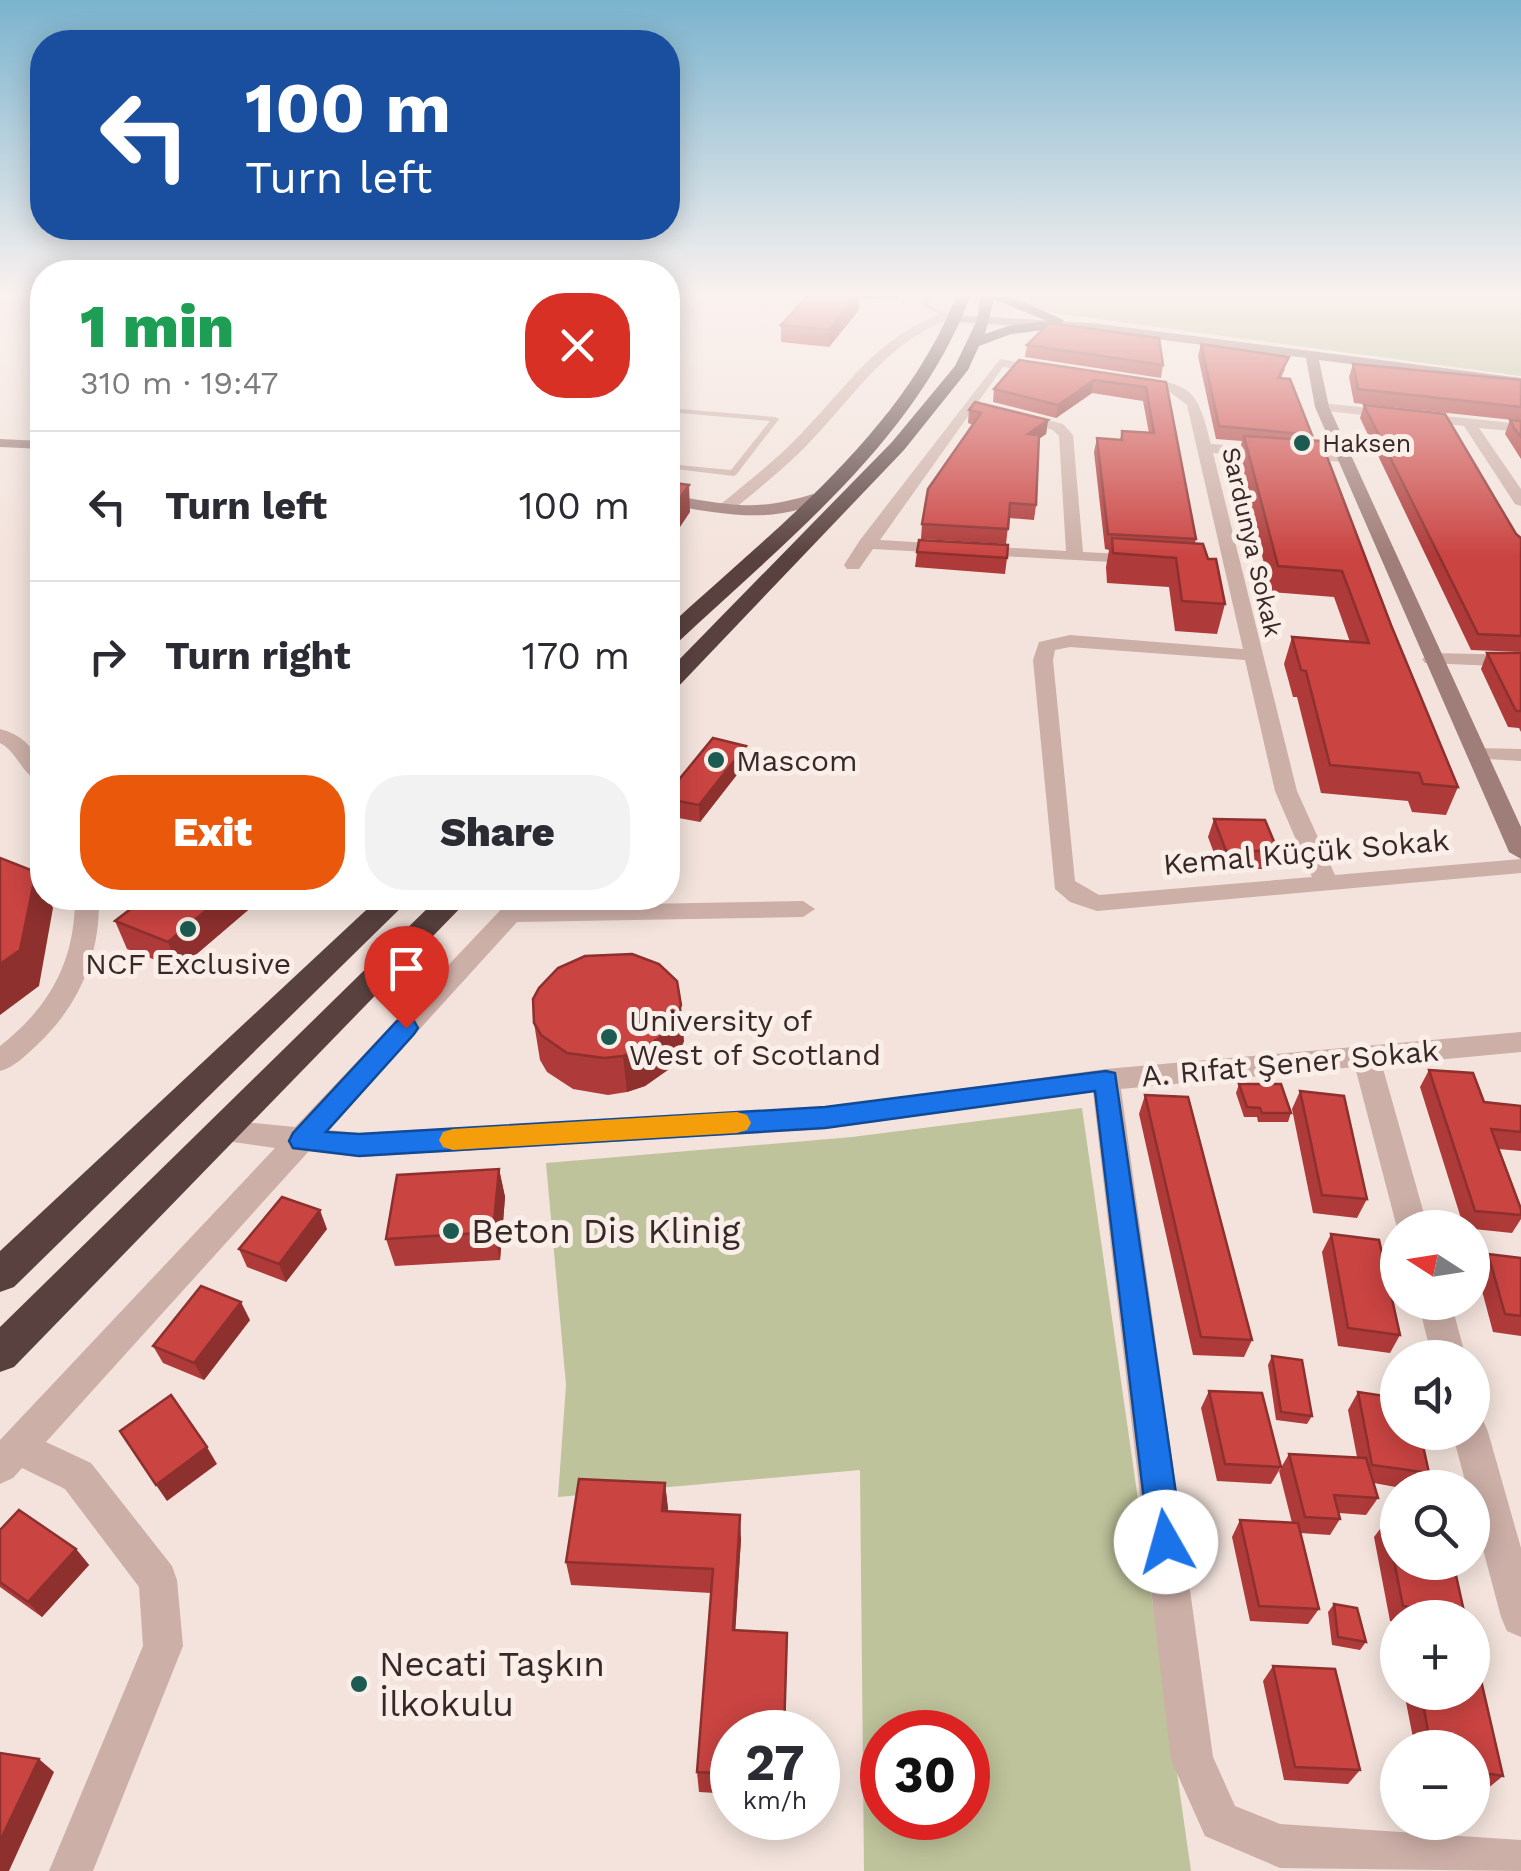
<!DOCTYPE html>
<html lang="en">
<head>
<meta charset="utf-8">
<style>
	:root { --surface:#fff; --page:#f2f2f3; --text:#2b2b33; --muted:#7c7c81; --line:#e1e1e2; --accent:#ea580c }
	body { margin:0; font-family:"Work Sans",sans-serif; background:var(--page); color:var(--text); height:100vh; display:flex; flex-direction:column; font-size:38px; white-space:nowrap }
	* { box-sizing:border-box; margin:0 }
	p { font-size:32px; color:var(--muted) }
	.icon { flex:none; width:55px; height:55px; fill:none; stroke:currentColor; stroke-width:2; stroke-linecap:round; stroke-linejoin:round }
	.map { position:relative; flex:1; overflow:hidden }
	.panel { position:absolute; left:30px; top:260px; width:650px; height:650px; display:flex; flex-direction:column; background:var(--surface); border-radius:40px; box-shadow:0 5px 25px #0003 }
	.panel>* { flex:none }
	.guide { position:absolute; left:30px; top:30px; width:650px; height:210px; border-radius:40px; box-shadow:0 5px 25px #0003; background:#1a4fa0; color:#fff; overflow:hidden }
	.needle { width:65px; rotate:282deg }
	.tools { position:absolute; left:1380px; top:1210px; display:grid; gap:20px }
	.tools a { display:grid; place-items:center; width:110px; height:110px; border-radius:50%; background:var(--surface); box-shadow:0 5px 25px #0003; font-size:50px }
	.speed { position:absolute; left:710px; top:1710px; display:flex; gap:20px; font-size:50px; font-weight:700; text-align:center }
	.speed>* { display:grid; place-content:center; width:130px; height:130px; border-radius:50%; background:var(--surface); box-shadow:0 5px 25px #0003; line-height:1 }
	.speed small { font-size:25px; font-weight:400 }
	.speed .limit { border:15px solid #d22; background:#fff; color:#111 }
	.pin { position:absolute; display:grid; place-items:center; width:85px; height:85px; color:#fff; margin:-102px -42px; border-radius:50% 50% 50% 0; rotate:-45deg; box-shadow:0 0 10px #0007 }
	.pin .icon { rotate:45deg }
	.me { position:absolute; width:110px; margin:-55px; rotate:353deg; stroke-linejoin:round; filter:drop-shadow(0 0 8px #0008) }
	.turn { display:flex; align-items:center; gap:35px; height:210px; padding:0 50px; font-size:45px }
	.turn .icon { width:130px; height:130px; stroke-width:2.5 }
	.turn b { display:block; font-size:70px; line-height:85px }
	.round { display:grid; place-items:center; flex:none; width:105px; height:105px; border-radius:40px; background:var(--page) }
	.head { display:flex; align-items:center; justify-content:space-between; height:170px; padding:0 50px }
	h1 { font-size:60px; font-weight:800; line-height:75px; color:#1e9e55 }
	.button { display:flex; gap:20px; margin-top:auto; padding:20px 50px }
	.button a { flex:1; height:115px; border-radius:40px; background:var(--accent); color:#fff; font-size:40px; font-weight:800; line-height:115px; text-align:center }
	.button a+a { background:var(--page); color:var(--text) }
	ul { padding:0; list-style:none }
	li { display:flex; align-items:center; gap:30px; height:150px; padding:0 50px; border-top:2px solid var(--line) }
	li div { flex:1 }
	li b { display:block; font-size:38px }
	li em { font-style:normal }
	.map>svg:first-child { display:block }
</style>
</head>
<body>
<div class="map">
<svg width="1521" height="1871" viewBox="0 0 1521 1871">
	<rect width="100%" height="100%" fill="#f3e3dc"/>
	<!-- green -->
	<g fill="#bec39b" fill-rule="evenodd">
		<polygon points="1014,294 1521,294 1521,376 1053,313 1018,301"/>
		<path d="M1082 1108 1191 1871H864L860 1470 558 1497 566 1385 546 1163 852 1137ZM882 1732H968V1818H882Z"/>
	</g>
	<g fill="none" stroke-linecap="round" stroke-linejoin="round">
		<!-- lane -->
		<g fill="#ccafa7" fill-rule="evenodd">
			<polygon points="926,294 932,294 928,304 947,314 947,316 943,316 923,306"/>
			<polygon points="668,408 775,417 779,419 736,475 733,476 668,468 668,464 731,470 770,421 668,412"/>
			<polygon points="668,743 672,744 674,750 668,753"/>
		</g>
		<!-- street -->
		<g fill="#ccafa7" fill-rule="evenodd">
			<path d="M960 308 964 315C892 333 857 394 808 444 785 468 758 489 733 510H721V504C747 482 775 461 798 437 851 383 882 328 960 308Z"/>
			<polygon points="1000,359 1056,369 1049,373 1003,367 880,540 1066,551 1059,436 1053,430 1012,419 1010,416 1017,412 1063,424 1073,435 1083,552 1141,555 1147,556 1147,564 873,549 859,569 847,569 844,565 860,540"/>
			<path d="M1134 377C1192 384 1197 388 1211 444L1345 454 1352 458 1345 462 1213 453 1297 791 1335 875 1521 859V873L1097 911 1070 902 1055 889 1033 660 1039 642 1070 635 1243 649 1187 405 1170 392 1129 384V378ZM1070 647 1245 660 1275 791 1312 877 1099 895 1075 881 1053 660 1055 650Z"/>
			<polygon points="1322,403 1521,424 1521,432 1479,428 1521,489 1521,506 1515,504 1464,426 1317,410 1317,404"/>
			<polygon points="1432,653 1521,655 1521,667 1425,663 1422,659"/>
			<path d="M0 729C27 736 42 755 42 782 23 778 18 752 0 743Z"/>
			<polygon points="1477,748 1521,749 1521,761 1470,758 1466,754"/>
			<path d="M75 898H99C100 956 80 1004 38 1044 26 1055 15 1067 0 1071V1046C50 1007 75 961 75 898Z"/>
			<polygon points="512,898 537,898 532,906 803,901 815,909 803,917 517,922 328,1130 359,1133 825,1107 1106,1069 1521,1032 1521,1052 1382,1065 1428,1228 1397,1228 1355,1067 1121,1089 1213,1757 1235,1806 1280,1824 1521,1840 1521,1871 1280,1868 1205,1836 1171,1760 1093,1092 825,1129 359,1157 309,1151 46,1442 91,1463 172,1566 177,1580 183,1646 93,1871 49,1871 143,1646 139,1587 65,1489 22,1468 13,1478 0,1484 0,1440 275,1148 212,1139 207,1131 212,1123 222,1120 295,1127"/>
			<polygon points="1418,1302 1451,1302 1466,1358 1432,1358"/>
			<polygon points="1472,1416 1483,1420 1488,1432 1521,1548 1521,1637 1507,1631 1501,1617 1472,1508 1472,1488 1467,1488 1452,1432 1472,1432"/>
		</g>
		<!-- secondary -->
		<g fill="#9f7d78" fill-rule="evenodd">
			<polygon points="954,315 1092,323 1521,378 1521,386 1319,360 1329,407 1521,827 1521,859 1509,852 1315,407 1306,358 1092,331 958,322"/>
			<polygon points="0,439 42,441 42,449 0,447"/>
			<path d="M813 494 819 496V502C769 525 720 513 668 505V495C729 504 752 513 813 494Z"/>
		</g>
		<!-- highway -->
		<g fill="#59413f" fill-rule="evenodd">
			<path d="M957 294H971C918 439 785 541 676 644L668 646V627C774 529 903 433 957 294Z"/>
			<path d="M981 294H1005L1064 320 1060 328 1011 334 979 346 968 370 904 450 676 689 668 691V671L892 442 955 366 977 320ZM994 299 1047 321 1008 326 985 334Z"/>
			<polygon points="379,898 411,898 14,1287 0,1292 0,1251"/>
			<polygon points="438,898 470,898 14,1367 0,1372 0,1327"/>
		</g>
	</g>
	<!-- wall -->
	<g fill="#ae3a39">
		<polygon points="810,294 900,294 898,300 859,298 859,310 829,347 781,342 781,325"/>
		<polygon points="1201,344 1285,369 1281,378 1312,435 1311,440 1458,787 1446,815 1412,812 1408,801 1321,793 1297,697 1293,697 1284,664 1292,637 1350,642 1334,597 1271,592 1238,458 1242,441 1216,439 1198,356"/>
		<polygon points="1027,345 1163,365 1161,378 1025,357"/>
		<polygon points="1019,360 1166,382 1196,539 1195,543 1225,604 1217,634 1175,631 1169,587 1107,583 1106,567 1109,550 1105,549 1094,452 1097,438 1120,440 1122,431 1149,433 1143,401 1092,393 1056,418 993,402 994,389"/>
		<polygon points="1353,364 1521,380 1521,459 1505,434 1510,420 1513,420 1354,403 1349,377"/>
		<polygon points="1364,405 1521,538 1521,652 1471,650 1360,418"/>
		<polygon points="969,410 1048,420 1046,434 1038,439 1036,505 1034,520 1009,518 1006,544 921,539 922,524 973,425 968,423"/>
		<polygon points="917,552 1007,558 1005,574 915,567"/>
		<polygon points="1487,653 1521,653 1521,732 1519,728 1508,727 1481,669"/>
		<polygon points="746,763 700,822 668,816 668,793"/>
		<polygon points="1214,819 1278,851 1272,869 1220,869 1208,837"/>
		<polygon points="262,898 179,969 127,949 115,921"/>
		<polygon points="534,1023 684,1041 672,1067 645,1086 627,1092 608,1095 573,1089 547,1072 540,1060"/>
		<polygon points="1429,1070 1484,1102 1521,1106 1521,1151 1498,1149 1521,1209 1521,1219 1512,1233 1464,1228 1420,1087"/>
		<polygon points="1239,1084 1291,1113 1288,1122 1258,1122 1257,1117 1244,1117 1236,1093"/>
		<polygon points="1300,1091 1367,1199 1357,1218 1313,1213 1292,1109"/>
		<polygon points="1145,1095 1252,1340 1244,1357 1193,1355 1139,1114"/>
		<polygon points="499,1169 505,1197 500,1260 395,1266 386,1239"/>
		<polygon points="327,1229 286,1282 247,1267 239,1249"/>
		<polygon points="1331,1234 1400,1335 1390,1353 1338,1346 1322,1252"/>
		<polygon points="1488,1254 1521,1258 1521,1336 1493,1332 1477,1272"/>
		<polygon points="250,1320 204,1380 163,1363 153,1346"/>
		<polygon points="1272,1356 1312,1416 1307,1424 1276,1420 1268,1365"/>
		<polygon points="1209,1391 1281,1467 1271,1484 1217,1481 1201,1408"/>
		<polygon points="1358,1392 1429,1473 1419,1488 1401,1488 1374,1483 1378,1498 1366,1515 1339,1513 1340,1519 1330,1535 1300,1533 1319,1609 1308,1624 1250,1621 1232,1537 1240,1520 1292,1523 1279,1471 1289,1454 1357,1457 1348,1410"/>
		<polygon points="665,1483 668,1511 741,1539 735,1630 732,1794 699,1792 697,1772 711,1593 571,1585 566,1562"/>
		<polygon points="1386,1521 1465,1616 1463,1618 1398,1618 1398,1622 1390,1621 1374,1537"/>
		<polygon points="0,1530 76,1549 89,1565 42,1617 0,1587"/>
		<polygon points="1334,1604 1366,1642 1360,1650 1332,1645 1328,1612"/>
		<polygon points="1273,1666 1360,1770 1348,1784 1284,1780 1263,1681"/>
		<polygon points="1404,1692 1472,1692 1503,1776 1487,1789 1472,1787 1472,1748 1415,1748"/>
	</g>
	<!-- shaded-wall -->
	<g fill="#8d302e">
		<polygon points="859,294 859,310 829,347 829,330"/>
		<polygon points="1094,380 1092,393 1056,418 1058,405"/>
		<polygon points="1048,420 1046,434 1026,448 1028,434"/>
		<polygon points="689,485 690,512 668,545 668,515"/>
		<polygon points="746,746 746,763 700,822 699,805"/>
		<polygon points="676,839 677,855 668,858 668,842"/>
		<polygon points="36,872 42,886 42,898 48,898 53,908 39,986 0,1015 0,964"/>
		<polygon points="221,898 262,898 179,969 168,942"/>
		<polygon points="681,1005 684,1041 672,1067 645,1086 627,1092 623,1056"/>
		<polygon points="499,1169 505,1197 500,1260 493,1232"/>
		<polygon points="320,1210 327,1229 286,1282 279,1264"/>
		<polygon points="241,1302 250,1320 204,1380 194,1363"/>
		<polygon points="207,1447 217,1464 167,1501 156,1485"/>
		<polygon points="665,1483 668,1508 665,1535 662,1511"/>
		<polygon points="740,1515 741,1539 734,1652 733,1630"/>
		<polygon points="76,1549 89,1565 42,1617 28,1602"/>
		<polygon points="39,1759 54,1772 9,1871 0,1871 0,1841"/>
	</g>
	<!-- building -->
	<g fill="#ca4442" stroke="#8d302e" stroke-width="2.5">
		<polygon points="810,294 859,294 829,330 781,325"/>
		<polygon points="1049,323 1159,338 1163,365 1027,345"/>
		<polygon points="1201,344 1289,357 1278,378 1290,379 1312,435 1219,426"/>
		<polygon points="1019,360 1166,382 1196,539 1108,534 1097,438 1122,440 1122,431 1154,433 1146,387 1094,380 1058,405 994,389"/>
		<polygon points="1353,364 1521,380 1521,407 1358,389"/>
		<polygon points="975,402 1048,420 1028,434 1039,435 1036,505 1010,503 1008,529 922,524 928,489 981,413 969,410"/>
		<polygon points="1364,405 1445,414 1516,534 1521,538 1521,636 1478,634"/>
		<polygon points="1510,420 1521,421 1521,437 1514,428"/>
		<polygon points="1244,436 1321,441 1391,625 1458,787 1423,784 1419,773 1330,765 1306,671 1301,670 1292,637 1369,643 1342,571 1278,566"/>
		<polygon points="668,482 689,485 668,515"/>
		<polygon points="1112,538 1203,544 1208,559 1216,559 1225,604 1182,601 1176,558 1113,553"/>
		<polygon points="919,540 1008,545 1007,558 917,552"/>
		<polygon points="1487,653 1521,653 1521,711 1516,711"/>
		<polygon points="713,738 746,746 699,805 668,799 668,793"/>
		<polygon points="1214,819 1265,820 1278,851 1226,851"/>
		<polygon points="668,820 676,839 668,842"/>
		<polygon points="0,858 36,872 20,950 0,964"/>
		<polygon points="145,898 221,898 168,942 115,921"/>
		<polygon points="632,954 659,964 677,981 681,1005 669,1031 641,1050 623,1056 604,1058 567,1053 541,1035 534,1023 533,999 539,988 558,968 585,956"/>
		<polygon points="1429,1070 1473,1073 1484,1102 1521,1106 1521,1132 1491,1129 1521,1209 1521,1215 1475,1211"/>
		<polygon points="1239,1084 1281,1084 1291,1113 1262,1113 1260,1108 1247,1107"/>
		<polygon points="1300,1091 1344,1096 1367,1199 1322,1195"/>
		<polygon points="1145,1095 1188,1097 1252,1340 1201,1337"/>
		<polygon points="499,1169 493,1232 386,1239 397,1175"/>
		<polygon points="282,1197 320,1210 279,1264 239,1249"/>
		<polygon points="1331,1234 1379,1240 1400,1335 1348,1328"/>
		<polygon points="1488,1254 1521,1258 1521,1316 1505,1314"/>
		<polygon points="201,1286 241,1302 194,1363 153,1346"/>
		<polygon points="1272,1356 1302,1360 1312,1416 1281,1412"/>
		<polygon points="1209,1391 1262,1393 1281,1467 1225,1464"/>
		<polygon points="1358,1392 1398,1398 1398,1432 1420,1432 1429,1473 1372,1465"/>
		<polygon points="171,1395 207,1447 156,1485 120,1431"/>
		<polygon points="1289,1454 1366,1458 1378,1498 1334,1495 1340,1519 1305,1517"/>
		<polygon points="579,1479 665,1483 662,1511 740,1515 733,1630 787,1633 784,1732 732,1732 732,1774 697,1772 713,1569 566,1562"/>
		<polygon points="19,1510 76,1549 28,1602 0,1582 0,1530"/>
		<polygon points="1240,1520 1298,1523 1319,1609 1259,1606"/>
		<polygon points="1386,1521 1398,1523 1398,1562 1453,1562 1465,1616 1403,1606"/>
		<polygon points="1334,1604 1357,1608 1366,1642 1338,1637"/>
		<polygon points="1273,1666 1335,1669 1360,1770 1295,1767"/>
		<polygon points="1472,1675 1480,1676 1503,1776 1472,1771 1472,1748 1431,1748 1421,1692 1472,1692"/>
		<polygon points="0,1753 39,1759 0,1841"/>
	</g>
	<!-- sky -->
	<linearGradient id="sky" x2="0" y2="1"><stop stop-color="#7bb3ce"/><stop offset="0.53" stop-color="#faf2ef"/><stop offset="1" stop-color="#faf2ef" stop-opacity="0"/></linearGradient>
	<rect width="1521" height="556" fill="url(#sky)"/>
	<!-- route -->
	<polygon fill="#1a73e8" stroke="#114b97" stroke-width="2.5" points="406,1019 414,1021 418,1028 414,1034 326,1132 359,1134 825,1107 1106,1071 1115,1073 1183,1542 1178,1554 1166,1559 1154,1554 1149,1542 1095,1091 825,1128 359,1156 293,1148 289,1141 293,1133 397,1021"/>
	<!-- slow -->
	<polygon fill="#f59e0b" points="737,1112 747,1115 751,1123 747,1130 737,1133 453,1150 443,1147 439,1140 443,1132 453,1129"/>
	<!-- markers -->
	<g fill="#1c5b51" stroke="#faeee8" stroke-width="4">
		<circle cx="1302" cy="443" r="10"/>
		<circle cx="716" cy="760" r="10"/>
		<circle cx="188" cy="929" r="10"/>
		<circle cx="609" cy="1037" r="10"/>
		<circle cx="451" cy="1231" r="10"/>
		<circle cx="359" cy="1684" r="10"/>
	</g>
	<g text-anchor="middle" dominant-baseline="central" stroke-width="10" stroke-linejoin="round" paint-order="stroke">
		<!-- far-poi labels -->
		<g font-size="25" fill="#382928" stroke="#faeee8" text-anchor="start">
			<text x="1322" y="443">Haksen</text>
		</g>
		<!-- far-street labels -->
		<g font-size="25" fill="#382928" stroke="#faeee8">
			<text transform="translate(1252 542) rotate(77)">Sardunya Sokak</text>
		</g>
		<!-- poi labels -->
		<g font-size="30" fill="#382928" stroke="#faeee8" text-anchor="start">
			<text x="736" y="760">Mascom</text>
			<text x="188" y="963" text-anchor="middle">NCF Exclusive</text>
			<text x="629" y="1020">University of<tspan x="629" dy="34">West of Scotland</tspan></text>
		</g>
		<!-- street labels -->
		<g font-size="30" fill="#382928" stroke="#faeee8">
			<text transform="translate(1306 852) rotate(-5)">Kemal Küçük Sokak</text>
			<text transform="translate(1290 1063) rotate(-5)">A. Rıfat Şener Sokak</text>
		</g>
		<!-- near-poi labels -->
		<g font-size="35" fill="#382928" stroke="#faeee8" text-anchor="start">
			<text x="471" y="1231">Beton Dis Klinig</text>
			<text x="379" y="1664">Necati Taşkın<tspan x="379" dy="40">İlkokulu</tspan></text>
		</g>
	</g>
</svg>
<div class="tools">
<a><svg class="needle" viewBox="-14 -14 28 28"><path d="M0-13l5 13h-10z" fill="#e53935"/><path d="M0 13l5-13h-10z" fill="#7c7c81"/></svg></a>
<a><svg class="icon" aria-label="sound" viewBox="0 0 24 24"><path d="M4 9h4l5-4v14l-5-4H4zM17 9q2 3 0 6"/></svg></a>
<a><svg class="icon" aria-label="search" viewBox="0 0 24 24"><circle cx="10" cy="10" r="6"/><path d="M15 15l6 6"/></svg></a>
<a>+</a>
<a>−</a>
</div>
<div class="speed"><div>27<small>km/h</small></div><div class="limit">30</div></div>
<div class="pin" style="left:406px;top:1028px;background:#d93025"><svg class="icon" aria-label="arrive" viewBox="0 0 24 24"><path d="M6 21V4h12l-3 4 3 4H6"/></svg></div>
<svg class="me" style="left:1166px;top:1542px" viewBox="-20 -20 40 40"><circle r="19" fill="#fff"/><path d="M0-13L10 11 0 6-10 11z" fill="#1a73e8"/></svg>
<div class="guide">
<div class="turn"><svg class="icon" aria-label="left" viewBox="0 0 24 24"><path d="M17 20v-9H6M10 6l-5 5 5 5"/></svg><div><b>100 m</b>Turn left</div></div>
</div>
<section class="panel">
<div class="head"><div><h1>1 min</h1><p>310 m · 19:47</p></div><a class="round" style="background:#d93025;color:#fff"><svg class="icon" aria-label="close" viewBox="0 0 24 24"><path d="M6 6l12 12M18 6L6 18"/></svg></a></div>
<ul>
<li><svg class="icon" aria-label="left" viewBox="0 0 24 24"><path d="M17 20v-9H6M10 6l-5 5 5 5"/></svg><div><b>Turn left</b></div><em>100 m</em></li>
<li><svg class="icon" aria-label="right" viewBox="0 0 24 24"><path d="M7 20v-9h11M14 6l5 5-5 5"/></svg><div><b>Turn right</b></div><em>170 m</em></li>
</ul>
<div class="button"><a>Exit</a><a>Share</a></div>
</section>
</div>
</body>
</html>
